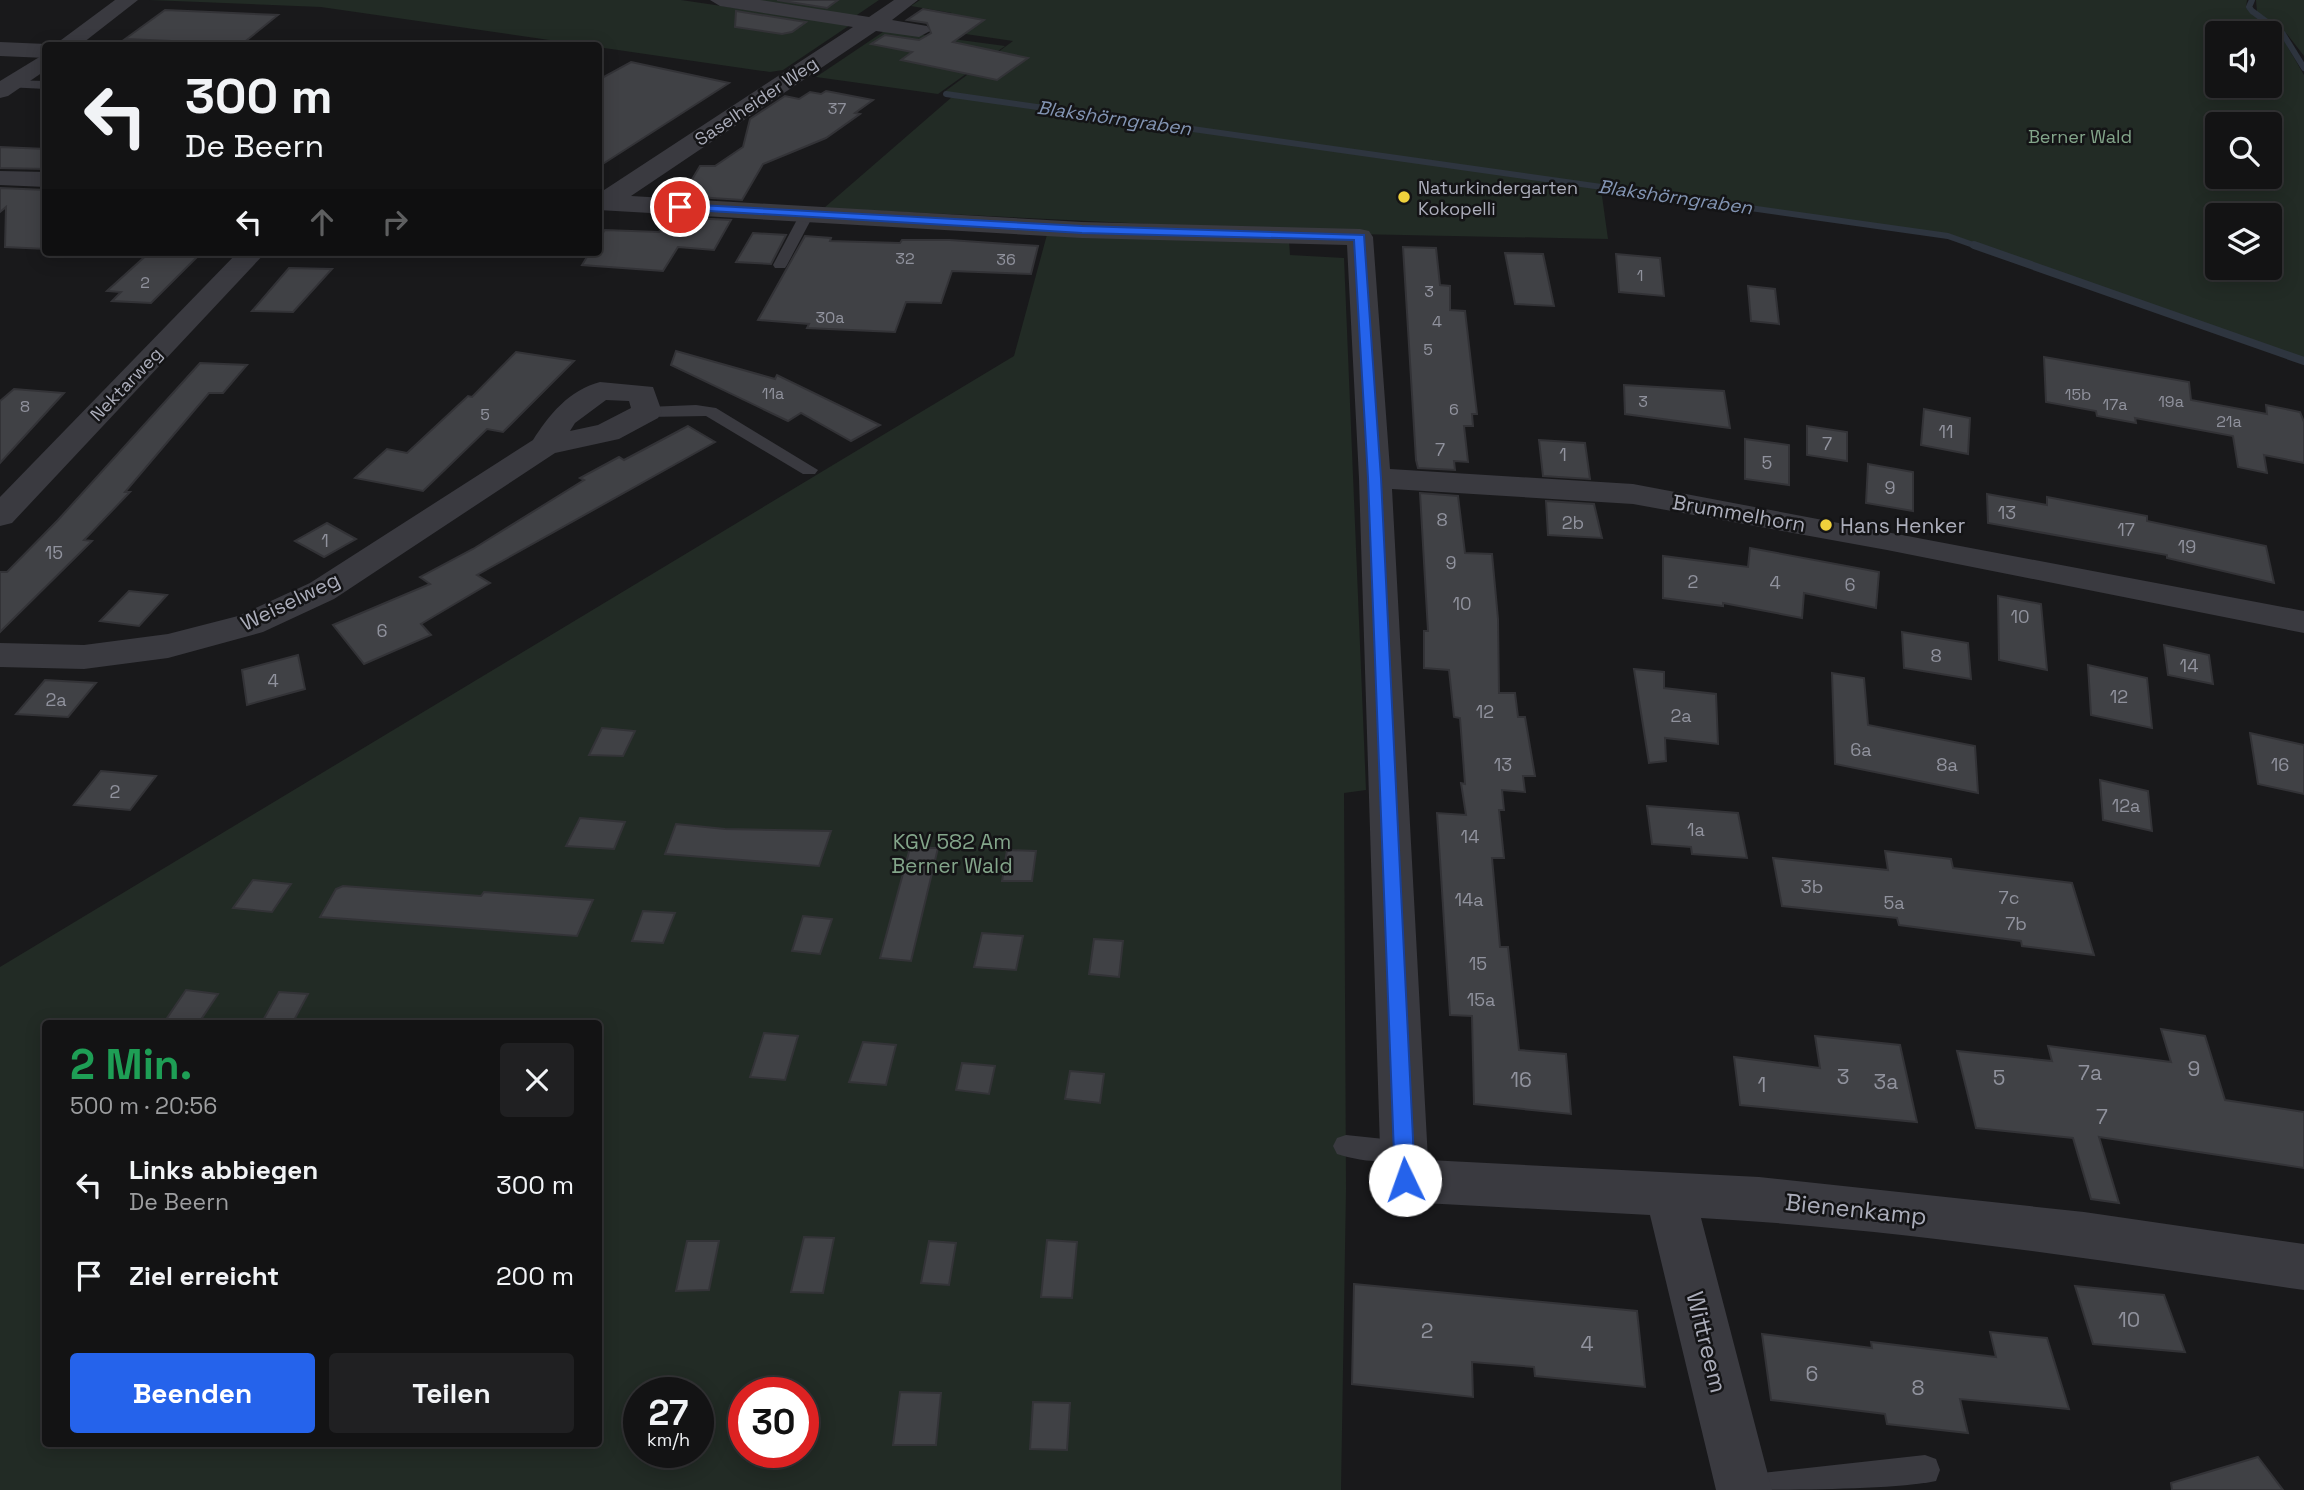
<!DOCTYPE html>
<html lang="de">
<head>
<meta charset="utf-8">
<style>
	:root { --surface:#131314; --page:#202022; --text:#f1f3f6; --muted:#9d9ea0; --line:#323234; --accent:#2563eb }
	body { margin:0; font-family:"Space Grotesk",sans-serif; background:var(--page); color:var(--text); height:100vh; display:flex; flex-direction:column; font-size:26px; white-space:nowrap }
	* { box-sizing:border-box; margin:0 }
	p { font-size:23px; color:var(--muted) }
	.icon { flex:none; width:38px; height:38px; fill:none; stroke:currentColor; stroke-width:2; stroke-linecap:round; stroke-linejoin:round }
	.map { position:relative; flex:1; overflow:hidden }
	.panel { position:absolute; left:42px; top:1020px; width:560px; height:427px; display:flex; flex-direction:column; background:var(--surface); border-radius:7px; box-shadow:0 4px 18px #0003,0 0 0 2px var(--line) }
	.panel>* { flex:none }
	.hud { position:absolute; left:42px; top:42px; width:560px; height:214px; border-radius:7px; box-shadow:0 4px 18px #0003,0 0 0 2px var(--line); background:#131314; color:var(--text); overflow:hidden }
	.controls { position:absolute; left:2205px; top:21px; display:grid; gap:14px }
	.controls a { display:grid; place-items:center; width:77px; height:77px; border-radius:7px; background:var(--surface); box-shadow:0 4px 18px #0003,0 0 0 2px var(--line); font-size:35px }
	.speed { position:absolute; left:623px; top:1377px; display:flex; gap:14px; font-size:35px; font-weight:700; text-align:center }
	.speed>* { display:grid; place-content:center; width:91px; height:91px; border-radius:50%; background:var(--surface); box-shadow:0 4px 18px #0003,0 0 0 2px var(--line); line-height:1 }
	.speed small { font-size:18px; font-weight:400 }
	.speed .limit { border:10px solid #d22; background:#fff; color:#111 }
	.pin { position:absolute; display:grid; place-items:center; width:60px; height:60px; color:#fff; margin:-30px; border:4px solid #fff; border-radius:50%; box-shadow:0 2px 7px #0007 }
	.me { position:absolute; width:77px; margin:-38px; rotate:357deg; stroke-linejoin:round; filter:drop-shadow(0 0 5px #0008) }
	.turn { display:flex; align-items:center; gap:24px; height:147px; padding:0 28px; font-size:32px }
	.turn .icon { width:91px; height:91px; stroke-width:2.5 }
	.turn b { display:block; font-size:49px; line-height:60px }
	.lanes { display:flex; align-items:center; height:66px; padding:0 28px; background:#0003; justify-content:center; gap:35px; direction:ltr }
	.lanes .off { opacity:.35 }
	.round { display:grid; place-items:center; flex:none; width:74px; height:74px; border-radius:7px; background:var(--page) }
	.overview { display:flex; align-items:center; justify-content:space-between; height:119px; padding:0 28px }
	h1 { font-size:42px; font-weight:700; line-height:52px; color:#1e9e55 }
	.action { display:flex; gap:14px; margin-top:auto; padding:14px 28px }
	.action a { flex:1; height:80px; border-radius:7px; background:var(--accent); color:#fff; font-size:28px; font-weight:700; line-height:80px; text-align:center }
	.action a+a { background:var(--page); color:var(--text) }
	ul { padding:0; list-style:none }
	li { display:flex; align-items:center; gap:21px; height:91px; padding:0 28px }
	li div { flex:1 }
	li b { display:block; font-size:26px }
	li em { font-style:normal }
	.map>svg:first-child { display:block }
</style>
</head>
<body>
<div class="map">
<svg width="2304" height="1490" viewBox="0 0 2304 1490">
	<rect width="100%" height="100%" fill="#19191b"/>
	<!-- green -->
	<g fill="#222b25" fill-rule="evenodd">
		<polygon points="149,0 681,0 850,25 783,70 770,72 321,7"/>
		<polygon points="747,0 879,0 854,17"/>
		<path d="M920 0H2247L2246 8 2282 37 2304 75V358L1949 234 944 92 1013 41 925 28 935 26 952 13 911 6ZM2217 33H2270V86H2217ZM2217 124H2270V177H2217ZM2217 215H2270V268H2217Z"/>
		<polygon points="2256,0 2304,0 2304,56 2287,34 2257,12"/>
		<polygon points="886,30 1005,46 938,94 816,77"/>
		<polygon points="952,97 1601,189 1608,239 1354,234 824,208"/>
		<path d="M1048 231 1289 241 1290 255 1344 258 1366 790 1344 793 1346 1189 1341 1490H0V967L1014 356ZM46 1024H598V1444H46ZM639 1393H698V1452H639ZM744 1393H803V1452H744Z"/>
	</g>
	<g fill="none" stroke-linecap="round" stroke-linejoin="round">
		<!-- stream-far1 -->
		<g stroke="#2e353f" stroke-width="6">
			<polyline points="2252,0 2249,7 2252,11 2283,34 2304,68"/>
			<polyline points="946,94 1948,236 1979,247"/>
		</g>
		<!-- stream -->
		<polyline stroke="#2e353f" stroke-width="8" points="1974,245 2304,361"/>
	</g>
	<!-- building -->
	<g fill="#404145" stroke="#333337" stroke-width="2">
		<polygon points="777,0 838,0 827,8"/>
		<polygon points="923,9 984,20 953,42 1028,58 997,80 901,60 912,52 871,44 885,35 919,40 931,33 927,23 907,20"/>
		<polygon points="165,10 278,15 242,44 125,39"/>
		<polygon points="736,11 806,22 792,32 782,34 735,27"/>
		<polygon points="631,62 729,83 598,167 598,80"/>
		<polygon points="826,91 873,100 855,113 860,114 826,138 763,164 742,200 682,196 700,166 715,166 743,147 750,119 785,96 799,99 810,92 821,94"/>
		<polygon points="0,147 46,149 46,169 0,168"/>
		<polygon points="0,188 46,190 46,249 5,247 6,207 0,212"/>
		<polygon points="669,217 731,220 714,250 678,247 663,271 582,265 590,252 598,252 598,240 605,230 659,232"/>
		<polygon points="753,233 786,235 771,264 736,262"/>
		<polygon points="805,236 831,238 830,241 900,243 902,240 950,240 1038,246 1031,274 952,271 941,303 906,302 895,332 807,328 809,324 758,320"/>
		<polygon points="1403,247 1436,248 1440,285 1450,286 1450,310 1465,311 1477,414 1472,414 1473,426 1464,426 1468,462 1454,461 1455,470 1418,468 1416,460"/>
		<polygon points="150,252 202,252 151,303 112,301 121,292 107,291"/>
		<polygon points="1505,253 1543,254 1554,306 1515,304"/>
		<polygon points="1616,254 1660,258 1664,296 1619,292"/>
		<polygon points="289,268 332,269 293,312 252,311"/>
		<polygon points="1748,286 1775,289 1779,324 1751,321"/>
		<polygon points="676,351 775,379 777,375 880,425 851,441 801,413 788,421 671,365"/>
		<polygon points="516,352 574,361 503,432 487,429 423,491 355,478 387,449 407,453 468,396 472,397"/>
		<polygon points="2044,357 2189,382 2191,400 2267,414 2266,405 2300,412 2304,422 2304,463 2264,455 2267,473 2238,467 2233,436 2135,418 2136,423 2097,416 2096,411 2046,402"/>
		<polygon points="200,363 247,365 223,393 209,393 125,492 130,492 84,540 92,541 0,632 0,572 7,572 58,520"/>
		<polygon points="1624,385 1724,391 1730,428 1625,414"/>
		<polygon points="14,389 64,393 0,463 0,401"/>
		<polygon points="1924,409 1970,418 1968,454 1921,445"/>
		<polygon points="688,426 715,442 477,575 490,583 421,624 431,635 364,664 333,625 430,584 420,577 473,549 584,480 580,478 619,457 624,460"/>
		<polygon points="1807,426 1847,432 1847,461 1807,455"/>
		<polygon points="1745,439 1789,445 1789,485 1745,479"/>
		<polygon points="1539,440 1585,443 1590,479 1543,476"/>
		<polygon points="1868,464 1913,472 1913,511 1866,503"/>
		<polygon points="1420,493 1458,496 1465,553 1492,554 1498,619 1499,693 1515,693 1518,717 1525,717 1535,776 1523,776 1525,792 1502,790 1504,810 1499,810 1504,858 1492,858 1500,947 1508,947 1519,1050 1566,1054 1571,1114 1474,1104 1472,1016 1450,1015 1437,813 1466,815 1461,783 1465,784 1460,718 1454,717 1449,670 1424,668 1424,631 1428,631"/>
		<polygon points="1987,494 2047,505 2047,497 2147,516 2147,521 2266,546 2274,583 2167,558 2167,555 1988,523"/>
		<polygon points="1546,501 1594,504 1602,538 1548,535"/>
		<polygon points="327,523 356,539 324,557 295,541"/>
		<polygon points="1750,548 1879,572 1876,608 1804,593 1802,618 1723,603 1723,606 1663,598 1663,556 1748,567"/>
		<polygon points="129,591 167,595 139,626 100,621"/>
		<polygon points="1998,596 2041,604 2047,670 1999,660"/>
		<polygon points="1902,632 1968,643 1971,679 1904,668"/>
		<polygon points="2164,645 2209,655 2213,684 2168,675"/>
		<polygon points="298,655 305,689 247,705 242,670"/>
		<polygon points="2088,665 2147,678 2152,728 2091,715"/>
		<polygon points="1634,669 1664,672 1664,688 1716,694 1718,744 1665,738 1666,761 1649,763"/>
		<polygon points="1832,673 1864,678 1868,725 1975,746 1978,793 1835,764"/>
		<polygon points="45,680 96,683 68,717 16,714"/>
		<polygon points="602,728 635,731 623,756 589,755"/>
		<polygon points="2250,733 2304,745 2304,794 2258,784"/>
		<polygon points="101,771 156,776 130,810 74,805"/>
		<polygon points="2100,780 2148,791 2152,831 2103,820"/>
		<polygon points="1647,806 1738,813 1747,858 1692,854 1691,847 1652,844"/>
		<polygon points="580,818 625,822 614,849 566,846"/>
		<polygon points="676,824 725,829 831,831 819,866 665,854"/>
		<polygon points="910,848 938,848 911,961 880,958"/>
		<polygon points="1007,850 1036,851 1032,881 1002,881"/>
		<polygon points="1885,851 1951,859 1953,868 2072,883 2094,955 2022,946 2021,941 1899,925 1897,918 1782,906 1773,858 1888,870"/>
		<polygon points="253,880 291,884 272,912 233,908"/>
		<polygon points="343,886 481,896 484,892 593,900 577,936 320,917 336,889"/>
		<polygon points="643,911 675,913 663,943 632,941"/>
		<polygon points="803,916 832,919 820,954 792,951"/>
		<polygon points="982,933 1023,936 1016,970 974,967"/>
		<polygon points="1094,939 1123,941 1119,977 1089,974"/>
		<polygon points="186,990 218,994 198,1024 163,1024"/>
		<polygon points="279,992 308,994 292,1024 261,1024"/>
		<polygon points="2161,1029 2205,1036 2225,1100 2304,1112 2304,1168 2099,1137 2119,1203 2091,1199 2073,1138 1976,1128 1957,1051 2052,1061 2048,1046 2171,1062"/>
		<polygon points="764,1033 798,1036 785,1080 750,1077"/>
		<polygon points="1815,1036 1900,1045 1917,1122 1740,1105 1734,1057 1820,1068"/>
		<polygon points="863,1042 896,1045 886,1085 849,1082"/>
		<polygon points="962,1063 995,1066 989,1094 956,1090"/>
		<polygon points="1070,1071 1104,1074 1100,1103 1065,1099"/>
		<polygon points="804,1237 834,1238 823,1293 791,1292"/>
		<polygon points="1047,1240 1077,1242 1072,1298 1041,1297"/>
		<polygon points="687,1241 719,1241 709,1290 676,1291"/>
		<polygon points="929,1241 956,1243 949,1285 921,1283"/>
		<polygon points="1354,1284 1637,1311 1645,1387 1535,1376 1534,1367 1472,1362 1473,1397 1352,1384"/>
		<polygon points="2075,1286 2164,1295 2185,1352 2093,1344"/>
		<polygon points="1990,1332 2047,1338 2069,1409 1960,1399 1968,1433 1887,1424 1885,1414 1771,1400 1762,1334 1872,1348 1871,1342 1996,1357"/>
		<polygon points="900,1392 941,1393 936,1445 893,1445"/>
		<polygon points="1033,1402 1070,1403 1067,1450 1030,1449"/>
		<polygon points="2258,1457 2283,1490 2172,1490 2171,1483"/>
	</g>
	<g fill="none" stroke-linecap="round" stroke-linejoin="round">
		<!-- service -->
		<g fill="#3a3a40" fill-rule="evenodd">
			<polygon points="10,80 46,81 46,89 6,87 6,81"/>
			<polygon points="807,210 814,214 787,265 785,268 775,268 773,265 800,214"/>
			<polygon points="696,405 716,408 818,470 815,474 803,474 706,416 647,417 639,412 647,407"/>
			<path d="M1346 1135 1413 1142 1417 1150 1413 1158C1393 1165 1357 1161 1337 1154L1333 1146 1337 1138Z"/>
			<path d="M1925 1455 1936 1459 1940 1470 1936 1481C1892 1490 1780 1490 1729 1490L1733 1479 1744 1475Z"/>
		</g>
		<!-- minor -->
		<g fill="#3a3a40" fill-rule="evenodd">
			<path d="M710 0H760L869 17 894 0H918L892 20 927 26 930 31 919 37 876 31 631 196 1082 222 1360 229 1369 231 1373 237 1390 469 1633 484 2304 611V633L1887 550 1633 504 1392 489 1428 1160 1759 1177 2084 1212 2304 1244V1290C2104 1261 1903 1229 1701 1218L1772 1490H1716L1650 1215 1405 1202 1388 1195 1381 1180 1359 478 1347 245 1082 238 598 210V194L853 27 720 6Z"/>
			<polygon points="0,42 46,44 50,46 46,46 46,58 0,56"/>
			<polygon points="0,171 46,172 46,187 0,185"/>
			<polygon points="238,252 266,252 12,523 0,526 0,497"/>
			<path d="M600 382 653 387 662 412 658 418 619 439 555 453 334 599 263 632 168 658 84 669 0 667V643L84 645 168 634 238 616 310 583 533 440C549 415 569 390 600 382ZM606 400 629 401 631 408 598 425 570 431 575 423Z"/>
		</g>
		<!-- tertiary -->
		<g fill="#3a3a40" fill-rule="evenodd">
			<polygon points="115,0 138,0 79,46 53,46"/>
			<polygon points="46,53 46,70 8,96 0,98 0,81"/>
		</g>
	</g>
	<!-- route -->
	<polygon fill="#2563eb" stroke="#184099" stroke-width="2" points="680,204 1082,226 1364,235 1381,478 1415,1180 1412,1186 1405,1189 1398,1186 1395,1180 1368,478 1354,240 1082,233 676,209 676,205"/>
	<!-- markers -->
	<g fill="#efd13c" stroke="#141416" stroke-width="2.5">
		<circle cx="1404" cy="197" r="7"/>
		<circle cx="1826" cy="525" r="7"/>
	</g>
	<g text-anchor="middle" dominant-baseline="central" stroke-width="5" stroke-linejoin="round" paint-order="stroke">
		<!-- far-number labels -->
		<g font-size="16" fill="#90929d">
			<text x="837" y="108">37</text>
			<text x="905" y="258">32</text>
			<text x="1006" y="259">36</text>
			<text x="1640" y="275">1</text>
			<text x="145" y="282">2</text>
			<text x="1429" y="291">3</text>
			<text x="830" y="317">30a</text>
			<text x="1437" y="321">4</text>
			<text x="1428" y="349">5</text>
			<text x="773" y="393">11a</text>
			<text x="2078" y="394">15b</text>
			<text x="1643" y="401">3</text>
			<text x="2171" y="401">19a</text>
			<text x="2115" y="404">17a</text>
			<text x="25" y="406">8</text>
			<text x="1454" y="409">6</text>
			<text x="485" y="414">5</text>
			<text x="2229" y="421">21a</text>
		</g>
		<!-- far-street labels -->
		<g font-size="18" fill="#abadba" stroke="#141416">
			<text transform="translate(756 101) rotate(-34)">Saselheider Weg</text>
			<text transform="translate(126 384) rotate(-46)">Nektarweg</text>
		</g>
		<!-- far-park labels -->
		<g font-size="18" fill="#83a58a" stroke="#141416">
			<text x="2080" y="136">Berner Wald</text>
		</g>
		<!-- far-poi labels -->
		<g font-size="18" fill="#abadba" stroke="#141416" text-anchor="start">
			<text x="1418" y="187">Naturkindergarten<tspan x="1418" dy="21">Kokopelli</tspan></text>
		</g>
		<!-- number labels -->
		<g font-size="18" fill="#90929d">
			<text x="1946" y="431">11</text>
			<text x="1827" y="443">7</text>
			<text x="1440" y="449">7</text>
			<text x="1563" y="454">1</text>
			<text x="1767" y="462">5</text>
			<text x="1890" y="487">9</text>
			<text x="2007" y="512">13</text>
			<text x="1442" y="519">8</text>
			<text x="1573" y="522">2b</text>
			<text x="2126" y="529">17</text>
			<text x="325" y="540">1</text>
			<text x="2187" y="546">19</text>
			<text x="54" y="552">15</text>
			<text x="1451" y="562">9</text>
			<text x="1693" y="581">2</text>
			<text x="1775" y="582">4</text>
			<text x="1850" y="584">6</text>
			<text x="1462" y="603">10</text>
			<text x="2020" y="616">10</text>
			<text x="382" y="630">6</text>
			<text x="1936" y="655">8</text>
			<text x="2189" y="665">14</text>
			<text x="273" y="680">4</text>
			<text x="2119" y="696">12</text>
			<text x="56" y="699">2a</text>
			<text x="1485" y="711">12</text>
			<text x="1681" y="715">2a</text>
			<text x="1861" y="749">6a</text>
			<text x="1503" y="764">13</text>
			<text x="1947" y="764">8a</text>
			<text x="2280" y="764">16</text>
			<text x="115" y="791">2</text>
			<text x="2126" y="805">12a</text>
			<text x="1696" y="829">1a</text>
			<text x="1470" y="836">14</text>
			<text x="1812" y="886">3b</text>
			<text x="2009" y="897">7c</text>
			<text x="1469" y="899">14a</text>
			<text x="1894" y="902">5a</text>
			<text x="2016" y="923">7b</text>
			<text x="1478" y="963">15</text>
			<text x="1481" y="999">15a</text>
		</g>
		<!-- far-water labels -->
		<g font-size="19" font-style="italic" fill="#8395b4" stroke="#141416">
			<text transform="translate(1114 118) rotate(8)">Blakshörngraben</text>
			<text transform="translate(1675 197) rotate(8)">Blakshörngraben</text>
		</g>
		<!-- street labels -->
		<g font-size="21" fill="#abadba" stroke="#141416">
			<text transform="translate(1739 513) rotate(10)">Brummelhorn</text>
			<text transform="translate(290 601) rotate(-26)">Weiselweg</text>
		</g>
		<!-- poi labels -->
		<g font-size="21" fill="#abadba" stroke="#141416" text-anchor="start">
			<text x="1840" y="525">Hans Henker</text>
		</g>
		<!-- park labels -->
		<g font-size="21" fill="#83a58a" stroke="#141416">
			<text x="952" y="841">KGV 582 Am<tspan x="952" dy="24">Berner Wald</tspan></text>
		</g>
		<!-- near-number labels -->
		<g font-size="21" fill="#90929d">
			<text x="2194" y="1068">9</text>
			<text x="2090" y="1072">7a</text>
			<text x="1843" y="1076">3</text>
			<text x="1999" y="1077">5</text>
			<text x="1521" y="1079">16</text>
			<text x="1886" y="1081">3a</text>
			<text x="1762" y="1084">1</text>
			<text x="2102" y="1116">7</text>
			<text x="2129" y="1319">10</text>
			<text x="1427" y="1330">2</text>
			<text x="1587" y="1343">4</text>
			<text x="1812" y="1373">6</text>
			<text x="1918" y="1387">8</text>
		</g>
		<!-- near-street labels -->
		<g font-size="24" fill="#abadba" stroke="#141416">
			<text transform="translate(1856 1209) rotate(6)">Bienenkamp</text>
			<text transform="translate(1707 1342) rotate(76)">Wittreem</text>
		</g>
	</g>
</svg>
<div class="controls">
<a><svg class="icon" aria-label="sound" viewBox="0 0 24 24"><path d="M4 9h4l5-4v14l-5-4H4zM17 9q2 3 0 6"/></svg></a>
<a><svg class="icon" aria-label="search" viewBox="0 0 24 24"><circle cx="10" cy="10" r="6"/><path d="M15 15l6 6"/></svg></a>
<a><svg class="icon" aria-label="layers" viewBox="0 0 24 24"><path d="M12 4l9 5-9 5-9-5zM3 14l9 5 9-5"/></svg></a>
</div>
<div class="speed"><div>27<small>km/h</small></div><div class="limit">30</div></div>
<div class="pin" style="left:680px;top:207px;background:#d93025"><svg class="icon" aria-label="arrive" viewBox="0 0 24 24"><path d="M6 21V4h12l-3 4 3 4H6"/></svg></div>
<svg class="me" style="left:1405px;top:1180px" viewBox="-20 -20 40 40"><circle r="19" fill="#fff"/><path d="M0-13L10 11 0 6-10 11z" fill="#2563eb"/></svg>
<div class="hud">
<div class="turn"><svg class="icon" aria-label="left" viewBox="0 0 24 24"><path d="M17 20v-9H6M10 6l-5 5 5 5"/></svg><div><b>300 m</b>De Beern</div></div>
<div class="lanes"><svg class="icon" aria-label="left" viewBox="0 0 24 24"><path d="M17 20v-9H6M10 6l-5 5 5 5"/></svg><svg class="icon off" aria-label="ahead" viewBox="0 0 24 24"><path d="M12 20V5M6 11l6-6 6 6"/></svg><svg class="icon off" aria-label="right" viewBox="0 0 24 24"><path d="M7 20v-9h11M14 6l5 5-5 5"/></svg></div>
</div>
<section class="panel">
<div class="overview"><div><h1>2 Min.</h1><p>500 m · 20:56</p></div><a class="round"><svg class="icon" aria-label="close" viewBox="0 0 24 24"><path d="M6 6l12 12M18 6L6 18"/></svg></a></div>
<ul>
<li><svg class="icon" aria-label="left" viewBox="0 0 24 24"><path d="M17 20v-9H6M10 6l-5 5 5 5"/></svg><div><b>Links abbiegen</b><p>De Beern</p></div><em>300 m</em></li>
<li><svg class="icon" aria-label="arrive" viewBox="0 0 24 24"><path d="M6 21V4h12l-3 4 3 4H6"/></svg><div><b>Ziel erreicht</b></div><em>200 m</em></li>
</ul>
<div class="action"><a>Beenden</a><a>Teilen</a></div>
</section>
</div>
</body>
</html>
